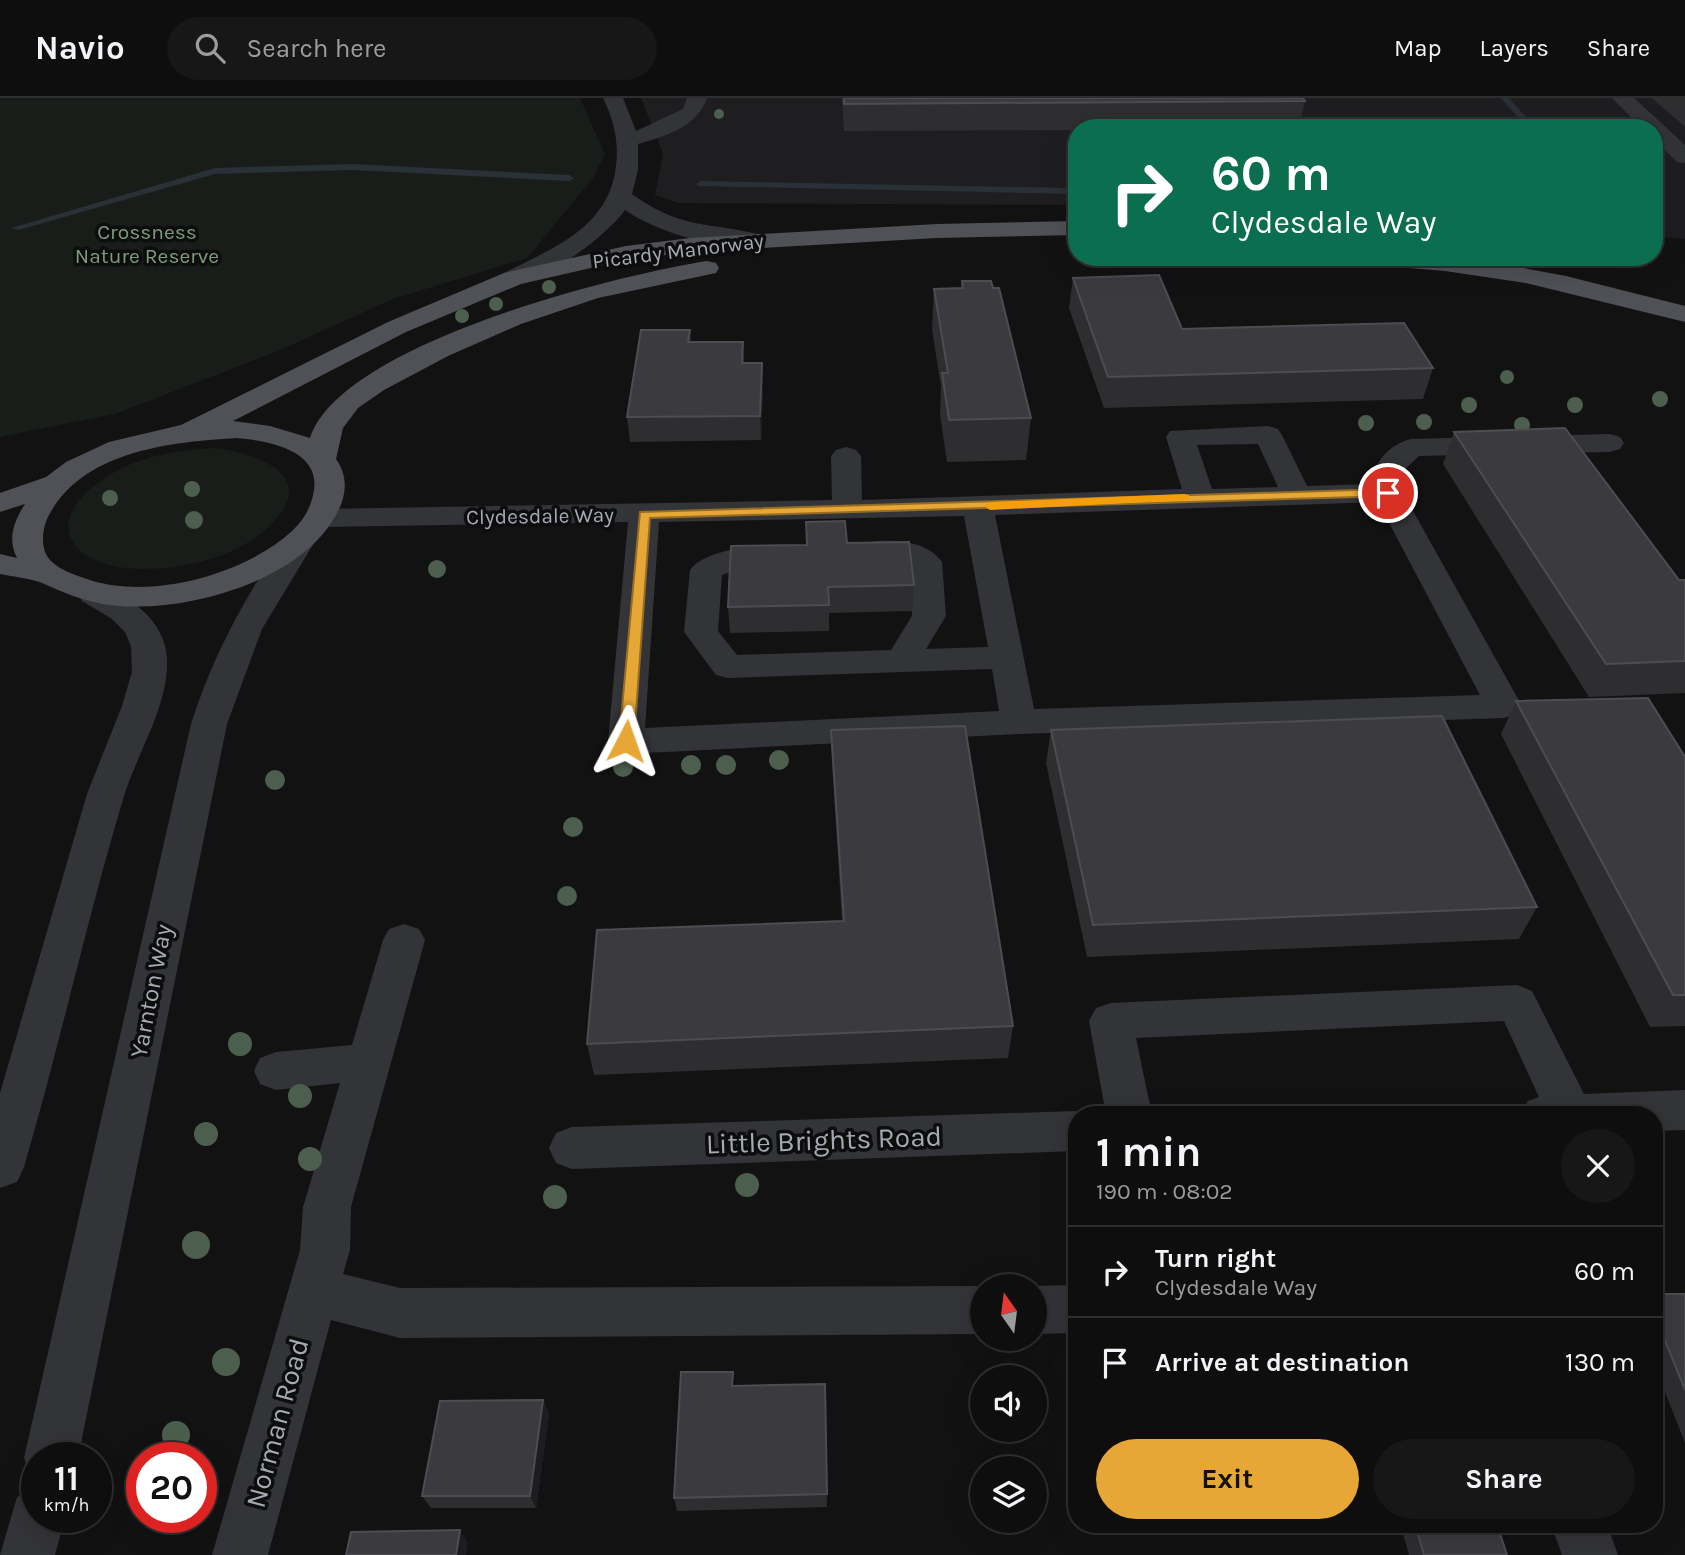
<!DOCTYPE html>
<html lang="en">
<head>
<meta charset="utf-8">
<style>
	:root { --surface:#0e0e0e; --page:#171717; --text:#f1f3f6; --muted:#9b9c9e; --line:#2e2e2e; --accent:#e7a736 }
	body { margin:0; font-family:Karla,sans-serif; background:var(--page); color:var(--text); height:100vh; display:flex; flex-direction:column; font-size:26px; white-space:nowrap }
	* { box-sizing:border-box; margin:0 }
	p { font-size:23px; color:var(--muted) }
	.icon { flex:none; width:38px; height:38px; fill:none; stroke:currentColor; stroke-width:2; stroke-linecap:round; stroke-linejoin:round }
	.map { position:relative; flex:1; overflow:hidden }
	.sheet { position:absolute; left:1068px; top:1008px; width:595px; height:427px; display:flex; flex-direction:column; background:var(--surface); border-radius:28px; box-shadow:0 7px 28px #0002,0 0 0 2px var(--line) }
	.sheet>* { flex:none }
	.top-card { position:absolute; left:1068px; top:21px; width:595px; height:147px; border-radius:28px; box-shadow:0 7px 28px #0002,0 0 0 2px var(--line); background:#0b6e4f; color:#fff; overflow:hidden }
	.needle { width:46px; rotate:346deg }
	.tools { position:absolute; left:970px; top:1176px; display:grid; gap:14px }
	.tools a { display:grid; place-items:center; width:77px; height:77px; border-radius:50%; background:var(--surface); box-shadow:0 7px 28px #0002,0 0 0 2px var(--line); font-size:35px }
	.speed { position:absolute; left:21px; top:1344px; display:flex; gap:14px; font-size:35px; font-weight:700; text-align:center }
	.speed>* { display:grid; place-content:center; width:91px; height:91px; border-radius:50%; background:var(--surface); box-shadow:0 7px 28px #0002,0 0 0 2px var(--line); line-height:1 }
	.speed small { font-size:18px; font-weight:400 }
	.speed .limit { border:10px solid #d22; background:#fff; color:#111 }
	.pin { position:absolute; display:grid; place-items:center; width:60px; height:60px; color:#fff; margin:-30px; border:4px solid #fff; border-radius:50%; box-shadow:0 2px 7px #0007 }
	.me { position:absolute; width:77px; margin:-38px; rotate:4deg; stroke-linejoin:round; filter:drop-shadow(0 0 5px #0008) }
	.turn { display:flex; align-items:center; gap:24px; height:147px; padding:0 28px; font-size:32px }
	.turn .icon { width:91px; height:91px; stroke-width:2.5 }
	.turn b { display:block; font-size:49px; line-height:60px }
	.round { display:grid; place-items:center; flex:none; width:74px; height:74px; border-radius:37px; background:var(--page) }
	.overview { display:flex; align-items:center; justify-content:space-between; height:119px; padding:0 28px }
	h1 { font-size:42px; font-weight:700; line-height:52px }
	.action { display:flex; gap:14px; margin-top:auto; padding:14px 28px }
	.action a { flex:1; height:80px; border-radius:42px; background:var(--accent); color:#111; font-size:28px; font-weight:700; line-height:80px; text-align:center }
	.action a+a { background:var(--page); color:var(--text) }
	ul { padding:0; list-style:none }
	li { display:flex; align-items:center; gap:21px; height:91px; padding:0 28px; border-top:2px solid var(--line) }
	li div { flex:1 }
	li b { display:block; font-size:26px }
	li em { font-style:normal }
	header { display:flex; align-items:center; gap:42px; box-sizing:border-box; height:98px; padding:0 35px; background:var(--surface); border-bottom:2px solid var(--line) }
	header strong { font-size:33px }
	nav { display:flex; gap:38px; margin-inline-start:auto; font-size:24px }
	.search { width:490px; height:63px; background:var(--page); display:flex; align-items:center; gap:18px; box-sizing:border-box; padding:0 24px; border-radius:38px; color:var(--muted); font-size:26px }
	.map>svg:first-child { display:block }
</style>
</head>
<body>
<header>
<strong>Navio</strong>
<div class="search"><svg class="icon" aria-label="search" viewBox="0 0 24 24"><circle cx="10" cy="10" r="6"/><path d="M15 15l6 6"/></svg>Search here</div>
<nav><a>Map</a><a>Layers</a><a>Share</a></nav>
</header>
<div class="map">
<svg width="1685" height="1457" viewBox="0 0 1685 1457">
	<rect width="100%" height="100%" fill="#121213"/>
	<!-- built -->
	<polygon fill="#1e1e20" points="641,0 1685,0 1685,141 1654,138 1654,30 1076,30 1076,107 679,105 655,97 663,56"/>
	<!-- green -->
	<g fill="#181d19">
		<polygon points="0,0 580,0 605,56 594,79 527,160 393,201 278,253 115,316 0,339"/>
		<path d="M215 350C267 356 323 383 263 434 231 460 183 471 143 471 64 470 38 418 113 375 144 357 180 352 215 350Z"/>
	</g>
	<g fill="none" stroke-linecap="round" stroke-linejoin="round">
		<!-- stream -->
		<g fill="#293036" fill-rule="evenodd">
			<polygon points="1501,0 1509,0 1536,30 1527,30"/>
			<polygon points="353,66 569,77 574,80 569,83 353,72 215,76 19,132 11,130 215,70"/>
			<polygon points="701,83 1076,90 1076,96 698,88 696,86"/>
		</g>
		<!-- minor -->
		<g fill="#333438" fill-rule="evenodd">
			<path d="M603 0H623L636 33 683 11 687 0H707C697 29 666 38 638 46V72L632 96C684 133 707 123 762 137L766 142 762 147C727 156 654 133 625 112 608 137 535 193 504 185L501 180 504 175C553 150 609 130 616 68 619 44 614 22 603 0Z"/>
			<polygon points="1612,0 1634,0 1685,47 1685,65 1677,64 1654,41 1654,30 1642,30"/>
			<path d="M1268 328 1278 331 1282 337 1307 388 1373 386C1372 365 1390 346 1411 341L1610 336 1620 339 1624 345 1620 351 1610 354 1419 358 1402 374 1403 395 1522 608 1517 616 1504 620 1019 636 626 656 613 652 608 643 628 424 321 429 310 427 306 420 310 413 321 411 832 402 831 358 836 352 846 349 856 352 861 358 862 402 1182 391 1166 339 1170 333ZM1258 346 1278 389 1212 391 1197 347ZM1378 404 1480 597 1034 611 995 417ZM964 418 988 549 926 551 946 518 942 464C923 437 875 441 847 448L842 455 847 462C868 467 890 458 910 469L912 518 891 552 737 557 718 533 722 477 746 468 792 464 797 457 792 450C768 444 705 450 690 472L684 534 716 577 728 580 992 571 999 613 645 630 659 424Z"/>
			<path d="M298 436 309 438 314 445 262 531 227 626 78 1360H37V1381L32 1379 24 1360 191 626C213 557 245 498 287 438Z"/>
			<path d="M94 486C128 495 166 523 167 561 169 608 137 655 124 698 87 821 60 946 24 1069L17 1084 0 1090V995L87 696 122 608 132 574 131 548 125 534 112 521 82 503 78 496 82 489Z"/>
			<polygon points="404,826 419,831 425,842 351,1109 350,1152 343,1176 400,1190 982,1188 982,1236 400,1240 331,1222 268,1457 212,1457 300,1152 303,1109 340,985 276,992 260,986 254,973 260,960 276,954 352,947 383,842 389,831"/>
			<polygon points="1517,887 1532,893 1584,996 1685,992 1685,1032 1654,1033 1654,1017 1521,1017 1528,1003 1539,999 1504,923 1136,940 1152,1017 1106,1017 1089,923 1096,910 1111,905"/>
			<polygon points="1076,1013 1087,1017 1076,1017 1076,1053 572,1071 556,1065 549,1050 556,1035 572,1029"/>
			<polygon points="1076,1187 1076,1235 1034,1236 1032,1188"/>
			<polygon points="37,1391 37,1419 65,1419 55,1457 0,1457 17,1399"/>
			<polygon points="1551,1426 1607,1426 1618,1457 1562,1457"/>
		</g>
		<!-- major -->
		<g fill="#4f5157" fill-rule="evenodd">
			<path d="M1076 123V137L937 140 690 154 626 162 521 186 406 234 233 323 270 328 310 340C341 246 616 177 707 163L716 165 719 170 716 175 598 200 521 226 448 258 384 292 358 310 343 330 336 361C351 382 345 405 331 425 290 488 173 518 103 506 81 502 62 494 42 485 29 480 14 479 0 476V456L17 460C7 441 14 423 25 406L0 414V395L46 379 66 364 109 344 181 327 388 224 504 175 626 148 690 140 937 126ZM237 340C270 343 324 353 313 397 310 411 303 423 292 433 245 476 154 501 93 483 78 478 56 472 47 458 40 446 43 428 49 417 84 352 172 344 237 340Z"/>
			<polygon points="1351,159 1453,159 1486,163 1566,178 1685,208 1685,224 1526,185 1445,173 1363,166 1354,164"/>
		</g>
	</g>
	<!-- trees -->
	<g fill="#4c5e4d">
		<circle cx="719" cy="16" r="5"/>
		<circle cx="549" cy="189" r="7"/>
		<circle cx="496" cy="206" r="7"/>
		<circle cx="462" cy="218" r="7"/>
		<circle cx="1507" cy="279" r="7"/>
		<circle cx="1660" cy="301" r="8"/>
		<circle cx="1469" cy="307" r="8"/>
		<circle cx="1575" cy="307" r="8"/>
		<circle cx="1424" cy="324" r="8"/>
		<circle cx="1366" cy="325" r="8"/>
		<circle cx="1522" cy="327" r="8"/>
		<circle cx="192" cy="391" r="8"/>
		<circle cx="110" cy="400" r="8"/>
		<circle cx="194" cy="422" r="9"/>
		<circle cx="437" cy="471" r="9"/>
		<circle cx="779" cy="662" r="10"/>
		<circle cx="691" cy="667" r="10"/>
		<circle cx="726" cy="667" r="10"/>
		<circle cx="623" cy="669" r="10"/>
		<circle cx="275" cy="682" r="10"/>
		<circle cx="573" cy="729" r="10"/>
		<circle cx="567" cy="798" r="10"/>
		<circle cx="240" cy="946" r="12"/>
		<circle cx="300" cy="998" r="12"/>
		<circle cx="206" cy="1036" r="12"/>
		<circle cx="310" cy="1061" r="12"/>
		<circle cx="747" cy="1087" r="12"/>
		<circle cx="555" cy="1099" r="12"/>
		<circle cx="196" cy="1147" r="14"/>
		<circle cx="226" cy="1264" r="14"/>
		<circle cx="176" cy="1337" r="14"/>
	</g>
	<!-- wall -->
	<g fill="#2e2e31">
		<polygon points="842,0 1303,0 1305,3 1299,30 1076,30 1076,32 844,33"/>
		<polygon points="1652,0 1685,0 1685,29"/>
		<polygon points="1073,180 1182,231 1433,270 1423,301 1104,310 1069,210"/>
		<polygon points="962,183 1031,320 1026,362 947,364 940,316 941,289 932,231 934,191 961,190"/>
		<polygon points="690,232 691,244 743,244 744,265 762,265 763,289 761,342 630,344 627,319"/>
		<polygon points="1454,334 1679,482 1685,482 1685,595 1589,599 1443,366"/>
		<polygon points="847,445 914,487 913,513 829,515 829,533 730,535 728,509"/>
		<polygon points="1516,603 1685,659 1685,928 1650,929 1501,636"/>
		<polygon points="831,632 1013,928 1008,960 594,977 587,946 842,823 832,665"/>
		<polygon points="1051,632 1537,809 1519,841 1087,859 1046,665"/>
		<polygon points="1654,1196 1685,1196 1685,1345 1654,1266"/>
		<polygon points="825,1286 827,1409 677,1413 674,1400 735,1288"/>
		<polygon points="543,1302 549,1316 536,1410 431,1410 422,1398"/>
		<polygon points="1400,1426 1497,1426 1507,1457 1409,1457"/>
	</g>
	<!-- shaded-wall -->
	<g fill="#1d1d1f">
		<polygon points="762,265 763,289 761,342 760,318"/>
		<polygon points="543,1302 549,1316 536,1410 530,1398"/>
		<polygon points="460,1432 468,1445 466,1457 456,1457"/>
	</g>
	<!-- building -->
	<g fill="#3b3b3f" stroke="#4b4d51" stroke-width="2">
		<polygon points="844,0 1303,0 1305,3 844,6"/>
		<polygon points="1159,177 1182,231 1404,225 1433,270 1108,279 1073,180"/>
		<polygon points="962,183 991,183 993,190 999,190 1031,320 949,322 942,275 948,275 934,191 963,190"/>
		<polygon points="641,232 690,232 688,244 743,244 742,265 762,265 760,318 627,319"/>
		<polygon points="1565,330 1679,482 1685,482 1685,563 1606,566 1454,334"/>
		<polygon points="845,423 847,445 909,444 914,487 828,489 829,507 728,509 731,448 807,447 806,424"/>
		<polygon points="1648,600 1685,659 1685,897 1673,897 1516,603"/>
		<polygon points="1442,618 1537,809 1093,827 1051,632"/>
		<polygon points="965,628 1013,928 587,946 597,832 844,823 831,632"/>
		<polygon points="1654,1196 1685,1196 1685,1292 1654,1215"/>
		<polygon points="681,1274 733,1274 732,1288 825,1286 827,1396 674,1400"/>
		<polygon points="543,1302 530,1398 422,1398 440,1303"/>
		<polygon points="1415,1426 1497,1426 1507,1457 1424,1457"/>
		<polygon points="460,1432 456,1457 346,1457 351,1434"/>
	</g>
	<!-- route -->
	<polygon fill="#e7a736" stroke="#966d23" stroke-width="2" points="1388,391 1392,392 1392,398 650,420 634,643 626,648 619,643 640,414"/>
	<!-- slow -->
	<polygon fill="#f59e0b" points="1184,396 1189,397 1189,402 990,412 984,408 990,404"/>
	<g text-anchor="middle" dominant-baseline="central" stroke-width="7" stroke-linejoin="round" paint-order="stroke">
		<!-- far-park labels -->
		<g font-size="21" fill="#7c9d7d" stroke="#0d0d0e">
			<text x="147" y="134">Crossness<tspan x="147" dy="24">Nature Reserve</tspan></text>
		</g>
		<!-- far-street labels -->
		<g font-size="21" fill="#a4a9b3" stroke="#0d0d0e">
			<text transform="translate(678 153) rotate(-7)">Picardy Manorway</text>
			<text transform="translate(540 418) rotate(-1)">Clydesdale Way</text>
		</g>
		<!-- street labels -->
		<g font-size="24" fill="#a4a9b3" stroke="#0d0d0e">
			<text transform="translate(151 893) rotate(-79)">Yarnton Way</text>
		</g>
		<!-- near-street labels -->
		<g font-size="28" fill="#a4a9b3" stroke="#0d0d0e">
			<text transform="translate(824 1042) rotate(-2)">Little Brights Road</text>
			<text transform="translate(277 1325) rotate(-75)">Norman Road</text>
		</g>
	</g>
</svg>
<div class="tools">
<a><svg class="needle" viewBox="-14 -14 28 28"><path d="M0-13l5 13h-10z" fill="#e53935"/><path d="M0 13l5-13h-10z" fill="#9b9c9e"/></svg></a>
<a><svg class="icon" aria-label="sound" viewBox="0 0 24 24"><path d="M4 9h4l5-4v14l-5-4H4zM17 9q2 3 0 6"/></svg></a>
<a><svg class="icon" aria-label="layers" viewBox="0 0 24 24"><path d="M12 4l9 5-9 5-9-5zM3 14l9 5 9-5"/></svg></a>
</div>
<div class="speed"><div>11<small>km/h</small></div><div class="limit">20</div></div>
<div class="pin" style="left:1388px;top:395px;background:#d93025"><svg class="icon" aria-label="arrive" viewBox="0 0 24 24"><path d="M6 21V4h12l-3 4 3 4H6"/></svg></div>
<svg class="me" style="left:626px;top:643px" viewBox="-20 -20 40 40"><path d="M0-17L14 15 0 8-14 15z" fill="#e7a736" stroke="#fff" stroke-width="4"/></svg>
<div class="top-card">
<div class="turn"><svg class="icon" aria-label="right" viewBox="0 0 24 24"><path d="M7 20v-9h11M14 6l5 5-5 5"/></svg><div><b>60 m</b>Clydesdale Way</div></div>
</div>
<section class="sheet">
<div class="overview"><div><h1>1 min</h1><p>190 m · 08:02</p></div><a class="round"><svg class="icon" aria-label="close" viewBox="0 0 24 24"><path d="M6 6l12 12M18 6L6 18"/></svg></a></div>
<ul>
<li><svg class="icon" aria-label="right" viewBox="0 0 24 24"><path d="M7 20v-9h11M14 6l5 5-5 5"/></svg><div><b>Turn right</b><p>Clydesdale Way</p></div><em>60 m</em></li>
<li><svg class="icon" aria-label="arrive" viewBox="0 0 24 24"><path d="M6 21V4h12l-3 4 3 4H6"/></svg><div><b>Arrive at destination</b></div><em>130 m</em></li>
</ul>
<div class="action"><a>Exit</a><a>Share</a></div>
</section>
</div>
</body>
</html>
